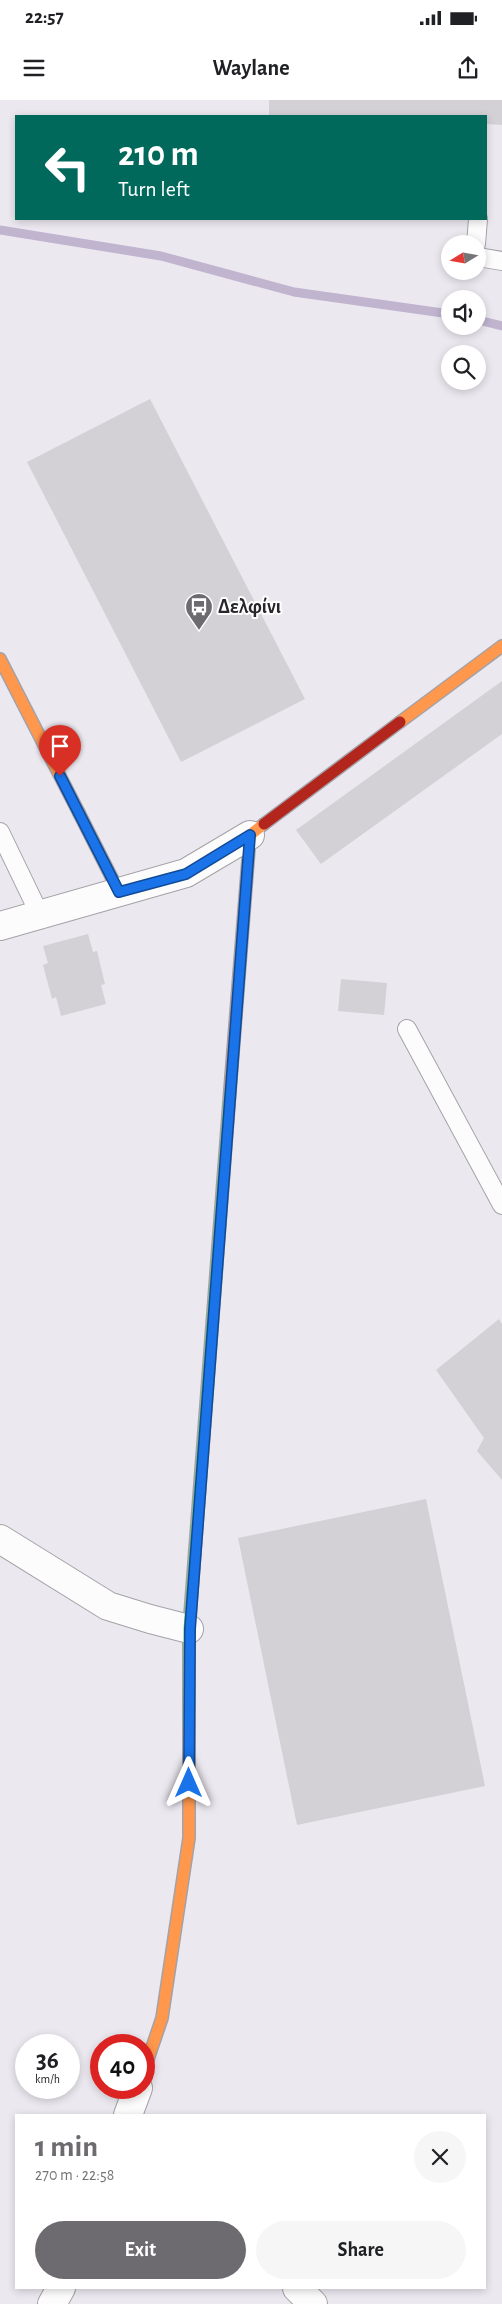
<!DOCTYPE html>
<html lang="en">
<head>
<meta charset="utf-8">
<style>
	:root { --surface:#fff; --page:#f6f6f6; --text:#202124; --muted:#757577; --accent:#6d6a70 }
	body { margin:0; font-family:"Alegreya Sans",sans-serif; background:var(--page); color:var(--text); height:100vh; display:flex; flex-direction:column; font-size:19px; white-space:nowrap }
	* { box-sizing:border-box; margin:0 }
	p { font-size:16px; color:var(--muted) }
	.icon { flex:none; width:28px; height:28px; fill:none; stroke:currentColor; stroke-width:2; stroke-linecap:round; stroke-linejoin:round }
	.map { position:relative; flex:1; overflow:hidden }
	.side { position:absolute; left:15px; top:2014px; width:471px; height:175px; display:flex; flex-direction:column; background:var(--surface); border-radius:0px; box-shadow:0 2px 8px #0003 }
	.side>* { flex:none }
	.guide { position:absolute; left:15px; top:15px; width:472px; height:105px; border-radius:0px; box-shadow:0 2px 8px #0003; background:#00695c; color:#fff; overflow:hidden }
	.needle { width:32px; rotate:259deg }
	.buttons { position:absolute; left:441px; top:135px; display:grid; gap:10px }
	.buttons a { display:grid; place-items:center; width:45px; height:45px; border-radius:50%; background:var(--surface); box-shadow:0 2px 8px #0003; font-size:25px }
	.speed { position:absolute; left:15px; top:1934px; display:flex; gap:10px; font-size:25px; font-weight:700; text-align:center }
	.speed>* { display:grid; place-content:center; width:65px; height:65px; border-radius:50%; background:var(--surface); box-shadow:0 2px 8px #0003; line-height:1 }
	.speed small { font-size:12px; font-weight:400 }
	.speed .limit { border:8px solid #d22; background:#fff; color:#111 }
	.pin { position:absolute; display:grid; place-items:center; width:42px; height:42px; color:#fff; margin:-51px -21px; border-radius:50% 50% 50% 0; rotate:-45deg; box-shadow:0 0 5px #0007 }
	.pin .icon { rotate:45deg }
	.me { position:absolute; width:55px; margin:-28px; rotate:0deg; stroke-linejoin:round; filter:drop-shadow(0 0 4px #0008) }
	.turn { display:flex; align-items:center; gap:18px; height:105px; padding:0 20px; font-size:22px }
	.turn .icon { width:65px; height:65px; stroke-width:2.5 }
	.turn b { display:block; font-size:35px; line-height:42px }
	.round { display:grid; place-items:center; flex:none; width:52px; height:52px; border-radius:26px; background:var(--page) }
	.headline { display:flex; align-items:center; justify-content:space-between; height:85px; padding:0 20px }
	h1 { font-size:30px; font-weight:700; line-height:38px; color:var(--accent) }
	.button { display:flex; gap:10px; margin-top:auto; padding:10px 20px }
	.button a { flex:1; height:58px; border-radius:30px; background:var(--accent); color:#fff; font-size:20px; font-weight:700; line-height:58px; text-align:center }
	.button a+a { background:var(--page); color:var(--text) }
	.status { display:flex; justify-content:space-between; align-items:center; height:35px; padding:0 25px; background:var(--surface); direction:ltr }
	.status svg { height:14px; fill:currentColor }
	header { display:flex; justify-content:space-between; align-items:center; height:65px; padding:0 20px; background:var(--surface); font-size:22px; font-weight:700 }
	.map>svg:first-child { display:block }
</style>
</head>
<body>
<div class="status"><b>22:57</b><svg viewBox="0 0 49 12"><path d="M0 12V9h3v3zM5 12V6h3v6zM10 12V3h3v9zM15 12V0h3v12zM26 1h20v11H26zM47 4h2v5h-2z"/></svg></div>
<header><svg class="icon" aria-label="menu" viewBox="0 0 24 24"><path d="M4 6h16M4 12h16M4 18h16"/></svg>Waylane<svg class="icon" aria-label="share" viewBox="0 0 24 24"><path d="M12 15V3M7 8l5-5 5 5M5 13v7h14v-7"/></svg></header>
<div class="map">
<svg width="502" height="2204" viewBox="0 0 502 2204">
	<rect width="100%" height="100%" fill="#ece8f0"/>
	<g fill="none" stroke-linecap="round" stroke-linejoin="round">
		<!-- stream -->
		<g stroke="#c0b4cf" stroke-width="9">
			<polyline points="0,130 161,156 294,192 450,214"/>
			<polyline points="478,220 502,226"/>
		</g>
	</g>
	<!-- building -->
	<g fill="#d3d0d6">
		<polygon points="269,0 502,0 502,25 486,24 486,16 269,16"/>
		<polygon points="150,299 305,599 181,662 27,362"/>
		<polygon points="502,581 502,634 321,764 296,730"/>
		<polygon points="88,834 93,852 97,851 105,884 101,885 106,904 61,916 56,897 52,899 43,865 48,863 43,846"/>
		<polygon points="341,879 387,883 384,915 338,911"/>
		<polygon points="499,1219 502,1224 502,1380 477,1351 484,1338 436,1270"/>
		<polygon points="426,1399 485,1686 297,1725 238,1438"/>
	</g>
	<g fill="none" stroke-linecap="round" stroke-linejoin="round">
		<defs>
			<g id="lane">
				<polyline points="476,144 478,119"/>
				<polyline points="478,157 502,161"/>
				<polyline points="0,732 40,815"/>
				<polyline points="407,929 502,1105"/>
			</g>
			<g id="street">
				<polyline points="0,826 186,773 250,735"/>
				<polyline points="0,1439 108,1506 150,1519 189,1529"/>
				<polyline points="128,2015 138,1988"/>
				<polyline points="297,2188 313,2204"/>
				<polyline points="52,2204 61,2188"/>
			</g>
			<g id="fast">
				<polyline points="79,713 119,792"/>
				<polyline points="189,1629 189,1529 230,990"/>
			</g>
			<g id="slow">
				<polyline points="0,559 79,713"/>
				<polyline points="400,622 502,546"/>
				<polyline points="230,990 250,735 264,724"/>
				<polyline points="144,1971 162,1918 189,1738 189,1629"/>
			</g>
			<polyline id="jam" points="264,724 400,622"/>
		</defs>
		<!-- lane casing -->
		<use href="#lane" stroke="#a4a2a7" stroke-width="20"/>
		<!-- street casing -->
		<use href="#street" stroke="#a4a2a7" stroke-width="30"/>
		<!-- fast casing -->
		<use href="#fast" stroke="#a4a2a7" stroke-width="14"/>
		<!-- slow casing -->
		<use href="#slow" stroke="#a4a2a7" stroke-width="14"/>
		<!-- jam casing -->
		<use href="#jam" stroke="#a4a2a7" stroke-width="14"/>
		<!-- lane -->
		<use href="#lane" stroke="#fcfcfd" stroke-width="18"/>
		<!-- street -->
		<use href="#street" stroke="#fcfcfd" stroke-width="28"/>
		<!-- fast -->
		<use href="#fast" stroke="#63d668" stroke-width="11"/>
		<!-- slow -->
		<use href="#slow" stroke="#ff974d" stroke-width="11"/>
		<!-- jam -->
		<use href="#jam" stroke="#b3261e" stroke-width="11"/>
	</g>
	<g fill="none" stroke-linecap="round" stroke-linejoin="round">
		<defs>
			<polyline id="route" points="60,676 119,792 186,774 250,735 190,1529 189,1683"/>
		</defs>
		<!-- route casing -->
		<use href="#route" stroke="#114b97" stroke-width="12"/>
		<!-- route -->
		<use href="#route" stroke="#1a73e8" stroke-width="9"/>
	</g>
	<!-- icons -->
	<defs>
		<symbol id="bus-pin" viewBox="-11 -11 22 30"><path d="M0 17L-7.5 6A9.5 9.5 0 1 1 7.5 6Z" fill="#6d6a70" stroke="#fff"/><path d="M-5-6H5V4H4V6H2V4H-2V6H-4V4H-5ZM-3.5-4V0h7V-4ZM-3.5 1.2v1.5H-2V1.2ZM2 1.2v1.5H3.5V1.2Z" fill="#fff"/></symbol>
	</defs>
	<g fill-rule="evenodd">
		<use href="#bus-pin" x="183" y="491" width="32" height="43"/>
	</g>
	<g text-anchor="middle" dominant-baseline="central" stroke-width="4" stroke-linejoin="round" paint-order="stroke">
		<!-- poi labels -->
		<g font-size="20" font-weight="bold" fill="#28262b" stroke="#fff" text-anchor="start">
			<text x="218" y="507">Δελφίνι</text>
		</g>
	</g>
</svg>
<div class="buttons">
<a><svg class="needle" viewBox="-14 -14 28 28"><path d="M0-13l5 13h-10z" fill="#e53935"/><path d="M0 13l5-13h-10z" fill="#757577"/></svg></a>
<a><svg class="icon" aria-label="sound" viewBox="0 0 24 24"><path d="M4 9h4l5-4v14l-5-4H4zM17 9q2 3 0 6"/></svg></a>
<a><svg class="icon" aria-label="search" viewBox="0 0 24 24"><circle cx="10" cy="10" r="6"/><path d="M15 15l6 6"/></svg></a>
</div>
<div class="speed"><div>36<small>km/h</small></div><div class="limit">40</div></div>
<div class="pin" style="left:60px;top:676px;background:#d93025"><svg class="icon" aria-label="arrive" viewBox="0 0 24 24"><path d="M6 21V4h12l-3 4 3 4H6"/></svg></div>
<svg class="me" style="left:189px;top:1683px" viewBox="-20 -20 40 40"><path d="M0-17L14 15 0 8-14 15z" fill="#1a73e8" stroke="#fff" stroke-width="4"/></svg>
<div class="guide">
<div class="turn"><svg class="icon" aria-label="left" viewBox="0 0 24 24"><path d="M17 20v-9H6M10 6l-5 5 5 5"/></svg><div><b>210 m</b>Turn left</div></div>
</div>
<section class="side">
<div class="headline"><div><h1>1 min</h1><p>270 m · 22:58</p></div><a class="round"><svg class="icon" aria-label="close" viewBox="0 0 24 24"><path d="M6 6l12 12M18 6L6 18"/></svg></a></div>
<div class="button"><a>Exit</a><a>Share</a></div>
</section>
</div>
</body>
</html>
